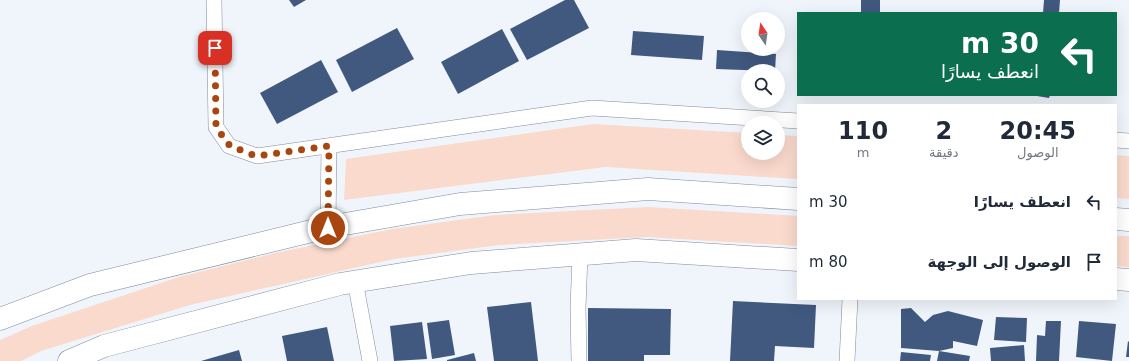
<!DOCTYPE html>
<html lang="ar">
<head>
<meta charset="utf-8">
<style>
	:root { --surface:#fff; --page:#f2f2f3; --text:#1f2937; --muted:#747a83 }
	body { margin:0; font-family:"DejaVu Sans","Noto Naskh Arabic",sans-serif; background:var(--page); color:var(--text); direction:rtl; height:100vh; display:flex; flex-direction:column; font-size:15px; white-space:nowrap }
	* { box-sizing:border-box; margin:0 }
	p { font-size:13px; color:var(--muted) }
	.icon { flex:none; width:22px; height:22px; fill:none; stroke:currentColor; stroke-width:2; stroke-linecap:round; stroke-linejoin:round }
	.map { position:relative; flex:1; overflow:hidden; direction:ltr }
	.details { position:absolute; left:797px; top:104px; width:320px; height:196px; display:flex; flex-direction:column; background:var(--surface); border-radius:0px; box-shadow:0 4px 16px #0002; direction:rtl }
	.details>* { flex:none }
	.guide { position:absolute; left:797px; top:12px; width:320px; height:84px; border-radius:0px; box-shadow:0 4px 16px #0002; direction:rtl; background:#0b6e4f; color:#fff; overflow:hidden }
	.needle { width:26px; rotate:347deg }
	.controls { position:absolute; left:741px; top:12px; display:grid; gap:8px }
	.controls a { display:grid; place-items:center; width:44px; height:44px; border-radius:50%; background:var(--surface); box-shadow:0 4px 16px #0002; font-size:20px }
	.pin { position:absolute; display:grid; place-items:center; width:34px; height:34px; color:#fff; margin:-17px; border-radius:8px; box-shadow:0 2px 6px #0006 }
	.me { position:absolute; width:44px; margin:-22px; rotate:0deg; stroke-linejoin:round; filter:drop-shadow(0 0 3px #0008) }
	.turn { display:flex; align-items:center; gap:14px; height:84px; padding:0 12px; font-size:18px }
	.turn .icon { width:52px; height:52px; stroke-width:2.5 }
	.turn b { display:block; font-size:28px; line-height:34px }
	.eta { display:flex; justify-content:space-evenly; align-items:center; height:68px; text-align:center }
	.eta b { font-size:24px; font-weight:700; line-height:28px }
	ul { padding:0; list-style:none }
	li { display:flex; align-items:center; gap:12px; height:60px; padding:0 12px }
	li div { flex:1 }
	li b { display:block; font-size:15px }
	li em { font-style:normal }
	.map>svg:first-child { display:block }
</style>
</head>
<body>
<div class="map">
<svg width="1129" height="361" viewBox="0 0 1129 361">
	<rect width="100%" height="100%" fill="#f0f5fc"/>
	<!-- green -->
	<g fill="#fadacd">
		<polygon points="593,124 748,133 748,153 778,153 778,135 798,136 798,179 606,167 344,200 346,159"/>
		<polygon points="1116,155 1129,156 1129,199 1116,198"/>
		<polygon points="648,207 798,216 798,246 646,237 499,245 394,259 190,305 41,351 21,361 0,361 0,340 32,326 179,277 275,253 392,229 495,215"/>
		<polygon points="1116,236 1129,236 1129,267 1116,266"/>
	</g>
	<!-- building -->
	<g fill="#41597f">
		<polygon points="289,0 306,0 294,7"/>
		<polygon points="565,0 574,0 589,28 527,60 510,29"/>
		<rect x="861" y="0" width="19" height="13"/>
		<polygon points="1044,0 1060,0 1059,13 1043,13"/>
		<polygon points="397,28 414,59 352,92 336,60"/>
		<polygon points="502,29 519,61 458,94 441,62"/>
		<polygon points="633,31 704,36 702,60 631,55"/>
		<polygon points="717,50 776,54 775,71 716,69"/>
		<polygon points="321,60 338,92 277,124 260,93"/>
		<polygon points="1031,95 1050,95 1049,98"/>
		<polygon points="733,301 816,305 814,348 775,346 774,361 730,361"/>
		<polygon points="531,302 538,361 494,361 487,307"/>
		<polygon points="588,308 671,309 670,355 644,355 644,361 588,361"/>
		<polygon points="911,308 925,322 933,315 948,311 983,320 977,346 953,341 953,348 939,351 970,356 969,361 937,361 939,351 901,348 901,309"/>
		<polygon points="996,317 1027,318 1026,342 994,340"/>
		<polygon points="449,320 455,355 432,359 427,323"/>
		<polygon points="1046,321 1061,321 1059,361 1036,361 1037,335 1045,336"/>
		<polygon points="1079,321 1116,324 1112,361 1076,357"/>
		<polygon points="422,322 427,359 394,361 390,326"/>
		<polygon points="327,327 334,361 287,361 282,336"/>
		<polygon points="1128,341 1129,342 1129,357 1126,357"/>
		<polygon points="1024,345 1025,361 991,361 990,348"/>
		<polygon points="239,350 242,361 201,361"/>
		<polygon points="901,352 931,355 930,361 900,361"/>
		<polygon points="474,353 476,361 447,361 447,360"/>
	</g>
	<g fill="none" stroke-linecap="round" stroke-linejoin="round">
		<defs>
			<g id="minor">
				<polyline points="214,0 216,127 229,146 257,156 592,108 798,121"/>
				<polyline points="1116,140 1129,141"/>
				<polyline points="328,227 329,146"/>
				<polyline points="355,281 370,361"/>
				<polyline points="579,361 578,308 580,255"/>
				<polyline points="847,361 850,299"/>
			</g>
			<g id="primary">
				<polyline points="1116,219 1129,220"/>
				<polyline points="1116,279 1129,280"/>
				<polyline points="0,319 90,285 328,227 460,204 648,189 798,199"/>
				<polyline points="69,361 104,346 340,284 471,263 636,250 798,260"/>
			</g>
		</defs>
		<!-- minor casing -->
		<use href="#minor" stroke="#828b9b" stroke-width="16"/>
		<!-- primary casing -->
		<use href="#primary" stroke="#828b9b" stroke-width="23"/>
		<!-- minor -->
		<use href="#minor" stroke="#fff" stroke-width="15"/>
		<!-- primary -->
		<use href="#primary" stroke="#fff" stroke-width="22"/>
	</g>
	<g fill="none" stroke-linecap="round" stroke-linejoin="round">
		<!-- route -->
		<polyline stroke="#a94610" stroke-width="7" stroke-dasharray="0 12.6" points="215,48 216,127 230,146 256,156 329,146 328,228"/>
	</g>
</svg>
<div class="controls">
<a><svg class="needle" viewBox="-14 -14 28 28"><path d="M0-13l5 13h-10z" fill="#e53935"/><path d="M0 13l5-13h-10z" fill="#747a83"/></svg></a>
<a><svg class="icon" aria-label="search" viewBox="0 0 24 24"><circle cx="10" cy="10" r="6"/><path d="M15 15l6 6"/></svg></a>
<a><svg class="icon" aria-label="layers" viewBox="0 0 24 24"><path d="M12 4l9 5-9 5-9-5zM3 14l9 5 9-5"/></svg></a>
</div>
<div class="pin" style="left:215px;top:48px;background:#d93025"><svg class="icon" aria-label="arrive" viewBox="0 0 24 24"><path d="M6 21V4h12l-3 4 3 4H6"/></svg></div>
<svg class="me" style="left:328px;top:228px" viewBox="-20 -20 40 40"><circle r="17" fill="#a94610" stroke="#fff" stroke-width="3"/><path d="M0-11L8 9 0 5-8 9z" fill="#fff"/></svg>
<div class="guide">
<div class="turn"><svg class="icon" aria-label="left" viewBox="0 0 24 24"><path d="M17 20v-9H6M10 6l-5 5 5 5"/></svg><div><b>30 m</b>انعطف يسارًا</div></div>
</div>
<section class="details">
<div class="eta">
<div><b>20:45</b><p>الوصول</p></div>
<div><b>2</b><p>دقيقة</p></div>
<div><b>110</b><p>m</p></div>
</div>
<ul>
<li><svg class="icon" aria-label="left" viewBox="0 0 24 24"><path d="M17 20v-9H6M10 6l-5 5 5 5"/></svg><div><b>انعطف يسارًا</b></div><em>30 m</em></li>
<li><svg class="icon" aria-label="arrive" viewBox="0 0 24 24"><path d="M6 21V4h12l-3 4 3 4H6"/></svg><div><b>الوصول إلى الوجهة</b></div><em>80 m</em></li>
</ul>
</section>
</div>
</body>
</html>
